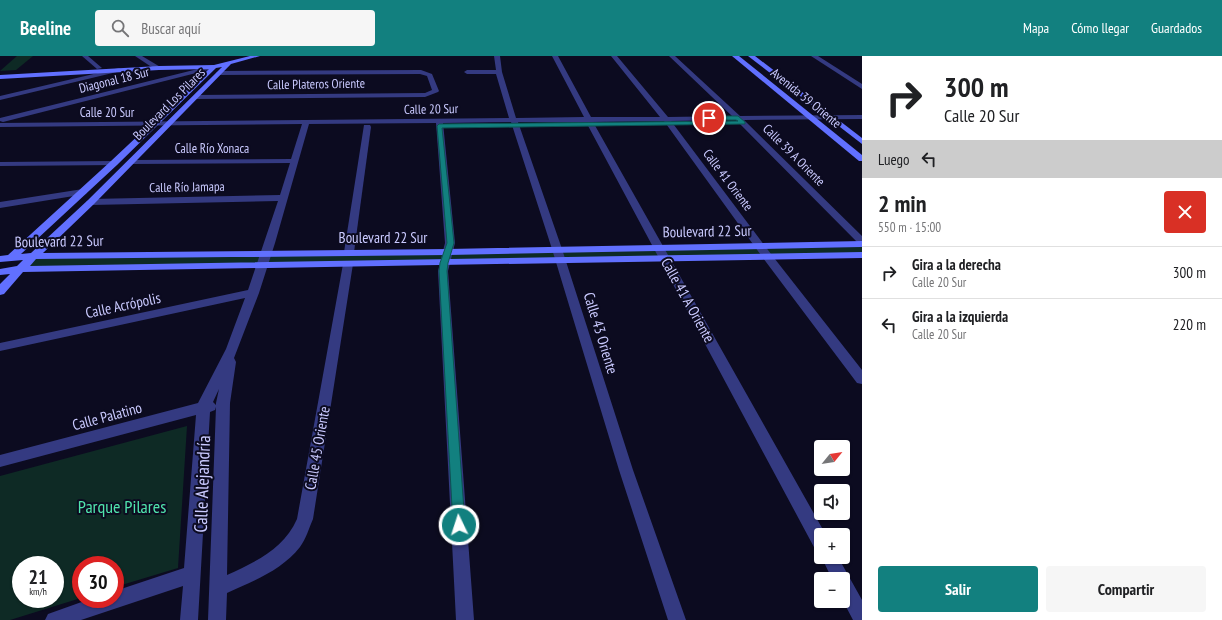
<!DOCTYPE html>
<html lang="es">
<head>
<meta charset="utf-8">
<style>
	:root { --surface:#fff; --page:#f6f6f6; --text:#202124; --muted:#757577; --line:#e0e0e0; --accent:#12807f }
	body { margin:0; font-family:"PT Sans Narrow",sans-serif; background:var(--page); color:var(--text); height:100vh; display:flex; flex-direction:column; font-size:15px; white-space:nowrap }
	* { box-sizing:border-box; margin:0 }
	p { font-size:13px; color:var(--muted) }
	.icon { flex:none; width:22px; height:22px; fill:none; stroke:currentColor; stroke-width:2; stroke-linecap:round; stroke-linejoin:round }
	.map { position:relative; flex:1; overflow:hidden }
	.sheet { display:flex; flex-direction:column; background:var(--surface); width:360px }
	.sheet>* { flex:none }
	.guide { background:#fff; color:var(--text); overflow:hidden }
	.needle { width:26px; rotate:60deg }
	.buttons { position:absolute; left:814px; top:384px; display:grid; gap:8px }
	.buttons a { display:grid; place-items:center; width:36px; height:36px; border-radius:4px; background:var(--surface); box-shadow:0 1px 3px #0004; font-size:20px }
	.speed { position:absolute; left:12px; top:500px; display:flex; gap:8px; font-size:20px; font-weight:700; text-align:center }
	.speed>* { display:grid; place-content:center; width:52px; height:52px; border-radius:50%; background:var(--surface); box-shadow:0 1px 3px #0004; line-height:1 }
	.speed small { font-size:10px; font-weight:400 }
	.speed .limit { border:6px solid #d22; background:#fff; color:#111 }
	.pin { position:absolute; display:grid; place-items:center; width:34px; height:34px; color:#fff; margin:-17px; border:2px solid #fff; border-radius:50%; box-shadow:0 1px 4px #0007 }
	.me { position:absolute; width:44px; margin:-22px; rotate:356deg; stroke-linejoin:round; filter:drop-shadow(0 0 3px #0008) }
	.turn { display:flex; align-items:center; gap:14px; height:84px; padding:0 16px; font-size:18px }
	.turn .icon { width:52px; height:52px; stroke-width:2.5 }
	.turn b { display:block; font-size:28px; line-height:34px }
	.then { display:flex; align-items:center; height:38px; padding:0 16px; background:#0003; gap:8px; font-size:15px }
	.round { display:grid; place-items:center; flex:none; width:42px; height:42px; border-radius:4px; background:var(--page) }
	.overview { display:flex; align-items:center; justify-content:space-between; height:68px; padding:0 16px }
	h1 { font-size:24px; font-weight:800; line-height:30px }
	.action { display:flex; gap:8px; margin-top:auto; padding:8px 16px }
	.action a { flex:1; height:46px; border-radius:4px; background:var(--accent); color:#fff; font-size:16px; font-weight:800; line-height:46px; text-align:center }
	.action a+a { background:var(--page); color:var(--text) }
	ul { padding:0; list-style:none }
	li { display:flex; align-items:center; gap:12px; height:52px; padding:0 16px; border-top:1px solid var(--line) }
	li div { flex:1 }
	li b { display:block; font-size:15px }
	li em { font-style:normal }
	header { display:flex; align-items:center; gap:24px; box-sizing:border-box; height:56px; padding:0 20px; background:var(--accent); color:#fff }
	header strong { font-size:19px }
	nav { display:flex; gap:22px; margin-inline-start:auto; font-size:14px }
	.search { width:280px; height:36px; background:var(--page); display:flex; align-items:center; gap:10px; box-sizing:border-box; padding:0 14px; border-radius:4px; color:var(--muted); font-size:15px }
	main { display:flex; flex:1; min-height:0 }
	.map>svg:first-child { display:block }
</style>
</head>
<body>
<header>
<strong>Beeline</strong>
<div class="search"><svg class="icon" aria-label="search" viewBox="0 0 24 24"><circle cx="10" cy="10" r="6"/><path d="M15 15l6 6"/></svg>Buscar aquí</div>
<nav><a>Mapa</a><a>Cómo llegar</a><a>Guardados</a></nav>
</header>
<main>
<div class="map">
<svg width="862" height="564" viewBox="0 0 862 564">
	<rect width="100%" height="100%" fill="#0c0b20"/>
	<!-- green -->
	<g fill="#0e2a25" fill-rule="evenodd">
		<polygon points="17,0 33,0 16,14 0,15"/>
		<polygon points="862,191 862,197 26,212 36,201"/>
		<path d="M187 370 178 512 115 531V509H81V542L10 564H0V420ZM21 509H55V543H21Z"/>
	</g>
	<g fill="none" stroke-linecap="round" stroke-linejoin="round">
		<!-- street -->
		<g fill="#343a81" fill-rule="evenodd">
			<polygon points="82,0 88,0 102,12 97,13"/>
			<polygon points="135,0 142,0 162,12 159,14 150,10"/>
			<path d="M494 0H500L502 16 516 62 584 61 552 0H558L591 61H660L611 0H617L668 61 732 60 669 0H675L740 60 862 59V63L744 64 862 180V189L859 188 736 64 671 65 771 198 862 314V328L857 327 763 202 664 65 593 66 826 479H821V495L815 493 586 66H518L562 193 633 414 686 564H668L619 414 552 193 511 66 443 67 455 187 448 215 474 564H456L438 215 445 187 436 67 309 68 275 187 259 237 234 302 236 306 230 347 227 519C255 506 284 493 297 463L343 208 348 205 353 208 313 463C309 472 306 483 300 491 282 514 252 526 227 537L226 564H208L216 351 215 354 210 356 198 564H180L183 530 81 564H45L48 558 90 543H115V535L184 512 196 359 0 411V399L198 347 226 293 245 242 0 295V287L248 234 278 145 91 149 86 146 91 143 280 139 290 107 131 108 127 106 131 104 291 103 302 68 0 71V67L509 62 496 18H467L464 16 467 14H496ZM219 333 216 347V349L213 346Z"/>
			<polygon points="811,0 818,0 862,28 862,33"/>
			<polygon points="214,9 216,10 216,12 3,66 0,65 0,62"/>
			<polygon points="119,12 121,13 121,15 0,44 0,40"/>
			<polygon points="421,14 432,18 439,35 438,36 425,41 196,43 193,41 196,39 425,37 432,34 427,20 420,18 219,19 216,17 219,15"/>
			<polygon points="364,69 370,69 371,71 354,196 349,199 344,196"/>
			<polygon points="114,105 117,105 117,109 0,110 0,106"/>
			<polygon points="83,133 87,136 86,138 0,152 0,146"/>
			<polygon points="821,500 838,501 862,544 862,564 853,564 843,545 843,523 832,523"/>
		</g>
		<!-- secondary -->
		<g fill="#6170ff" fill-rule="evenodd">
			<path d="M250 0H260L231 8 94 148 43 197 448 193 862 185V191L448 199 36 203 30 210 862 196V202L23 216 4 238 0 239V228L10 218 0 219V213L17 210 23 204 0 206V200L8 199 111 105 209 13 159 14 0 23V19L159 10 214 9ZM222 11 88 144 31 197 21 198 117 109 216 12Z"/>
			<polygon points="732,0 739,0 862,99 862,105 859,105"/>
			<polygon points="748,0 755,0 862,82 862,88"/>
		</g>
	</g>
	<!-- route -->
	<polygon fill="#12807f" stroke="#0c5353" points="738,60 745,66 745,68 442,72 454,187 448,207 447,215 465,469 464,473 459,475 455,473 453,469 439,215 440,207 447,187 437,70 439,68 738,65 736,64 709,64 706,62 709,60"/>
	<g text-anchor="middle" dominant-baseline="central" stroke-width="4" stroke-linejoin="round" paint-order="stroke">
		<!-- far-street labels -->
		<g font-size="13" fill="#cacaff" stroke="#0c0b20">
			<text transform="translate(114 24) rotate(-14)">Diagonal 18 Sur</text>
			<text transform="translate(316 28) rotate(-1)">Calle Plateros Oriente</text>
			<text transform="translate(806 42) rotate(39)">Avenida 39 Oriente</text>
			<text transform="translate(169 48) rotate(-45)">Boulevard Los Pilares</text>
			<text transform="translate(431 53) rotate(-1)">Calle 20 Sur</text>
			<text x="107" y="56">Calle 20 Sur</text>
			<text x="212" y="92">Calle Río Xonaca</text>
			<text transform="translate(794 99) rotate(45)">Calle 39 A Oriente</text>
			<text transform="translate(728 124) rotate(53)">Calle 41 Oriente</text>
			<text transform="translate(187 131) rotate(-1)">Calle Río Jamapa</text>
		</g>
		<!-- street labels -->
		<g font-size="15" fill="#cacaff" stroke="#0c0b20">
			<text transform="translate(707 175) rotate(-1)">Boulevard 22 Sur</text>
			<text x="383" y="181">Boulevard 22 Sur</text>
			<text transform="translate(59 185) rotate(-1)">Boulevard 22 Sur</text>
			<text transform="translate(688 244) rotate(61)">Calle 41 A Oriente</text>
			<text transform="translate(123 249) rotate(-12)">Calle Acrópolis</text>
			<text transform="translate(601 277) rotate(73)">Calle 43 Oriente</text>
			<text transform="translate(107 360) rotate(-15)">Calle Palatino</text>
			<text transform="translate(317 392) rotate(-80)">Calle 45 Oriente</text>
		</g>
		<!-- near-street labels -->
		<g font-size="18" fill="#cacaff" stroke="#0c0b20">
			<text transform="translate(202 428) rotate(-88)">Calle Alejandría</text>
		</g>
		<!-- near-park labels -->
		<g font-size="18" fill="#50e5ad" stroke="#0c0b20">
			<text x="122" y="450">Parque Pilares</text>
		</g>
	</g>
</svg>
<div class="buttons">
<a><svg class="needle" viewBox="-14 -14 28 28"><path d="M0-13l5 13h-10z" fill="#e53935"/><path d="M0 13l5-13h-10z" fill="#757577"/></svg></a>
<a><svg class="icon" aria-label="sound" viewBox="0 0 24 24"><path d="M4 9h4l5-4v14l-5-4H4zM17 9q2 3 0 6"/></svg></a>
<a>+</a>
<a>−</a>
</div>
<div class="speed"><div>21<small>km/h</small></div><div class="limit">30</div></div>
<div class="pin" style="left:709px;top:62px;background:#d93025"><svg class="icon" aria-label="arrive" viewBox="0 0 24 24"><path d="M6 21V4h12l-3 4 3 4H6"/></svg></div>
<svg class="me" style="left:459px;top:469px" viewBox="-20 -20 40 40"><circle r="17" fill="#12807f" stroke="#fff" stroke-width="3"/><path d="M0-11L8 9 0 5-8 9z" fill="#fff"/></svg>
</div>
<section class="sheet">
<div class="guide">
<div class="turn"><svg class="icon" aria-label="right" viewBox="0 0 24 24"><path d="M7 20v-9h11M14 6l5 5-5 5"/></svg><div><b>300 m</b>Calle 20 Sur</div></div>
<div class="then">Luego<svg class="icon" aria-label="left" viewBox="0 0 24 24"><path d="M17 20v-9H6M10 6l-5 5 5 5"/></svg></div>
</div>
<div class="overview"><div><h1>2 min</h1><p>550 m · 15:00</p></div><a class="round" style="background:#d93025;color:#fff"><svg class="icon" aria-label="close" viewBox="0 0 24 24"><path d="M6 6l12 12M18 6L6 18"/></svg></a></div>
<ul>
<li><svg class="icon" aria-label="right" viewBox="0 0 24 24"><path d="M7 20v-9h11M14 6l5 5-5 5"/></svg><div><b>Gira a la derecha</b><p>Calle 20 Sur</p></div><em>300 m</em></li>
<li><svg class="icon" aria-label="left" viewBox="0 0 24 24"><path d="M17 20v-9H6M10 6l-5 5 5 5"/></svg><div><b>Gira a la izquierda</b><p>Calle 20 Sur</p></div><em>220 m</em></li>
</ul>
<div class="action"><a>Salir</a><a>Compartir</a></div>
</section>
</main>
</body>
</html>
